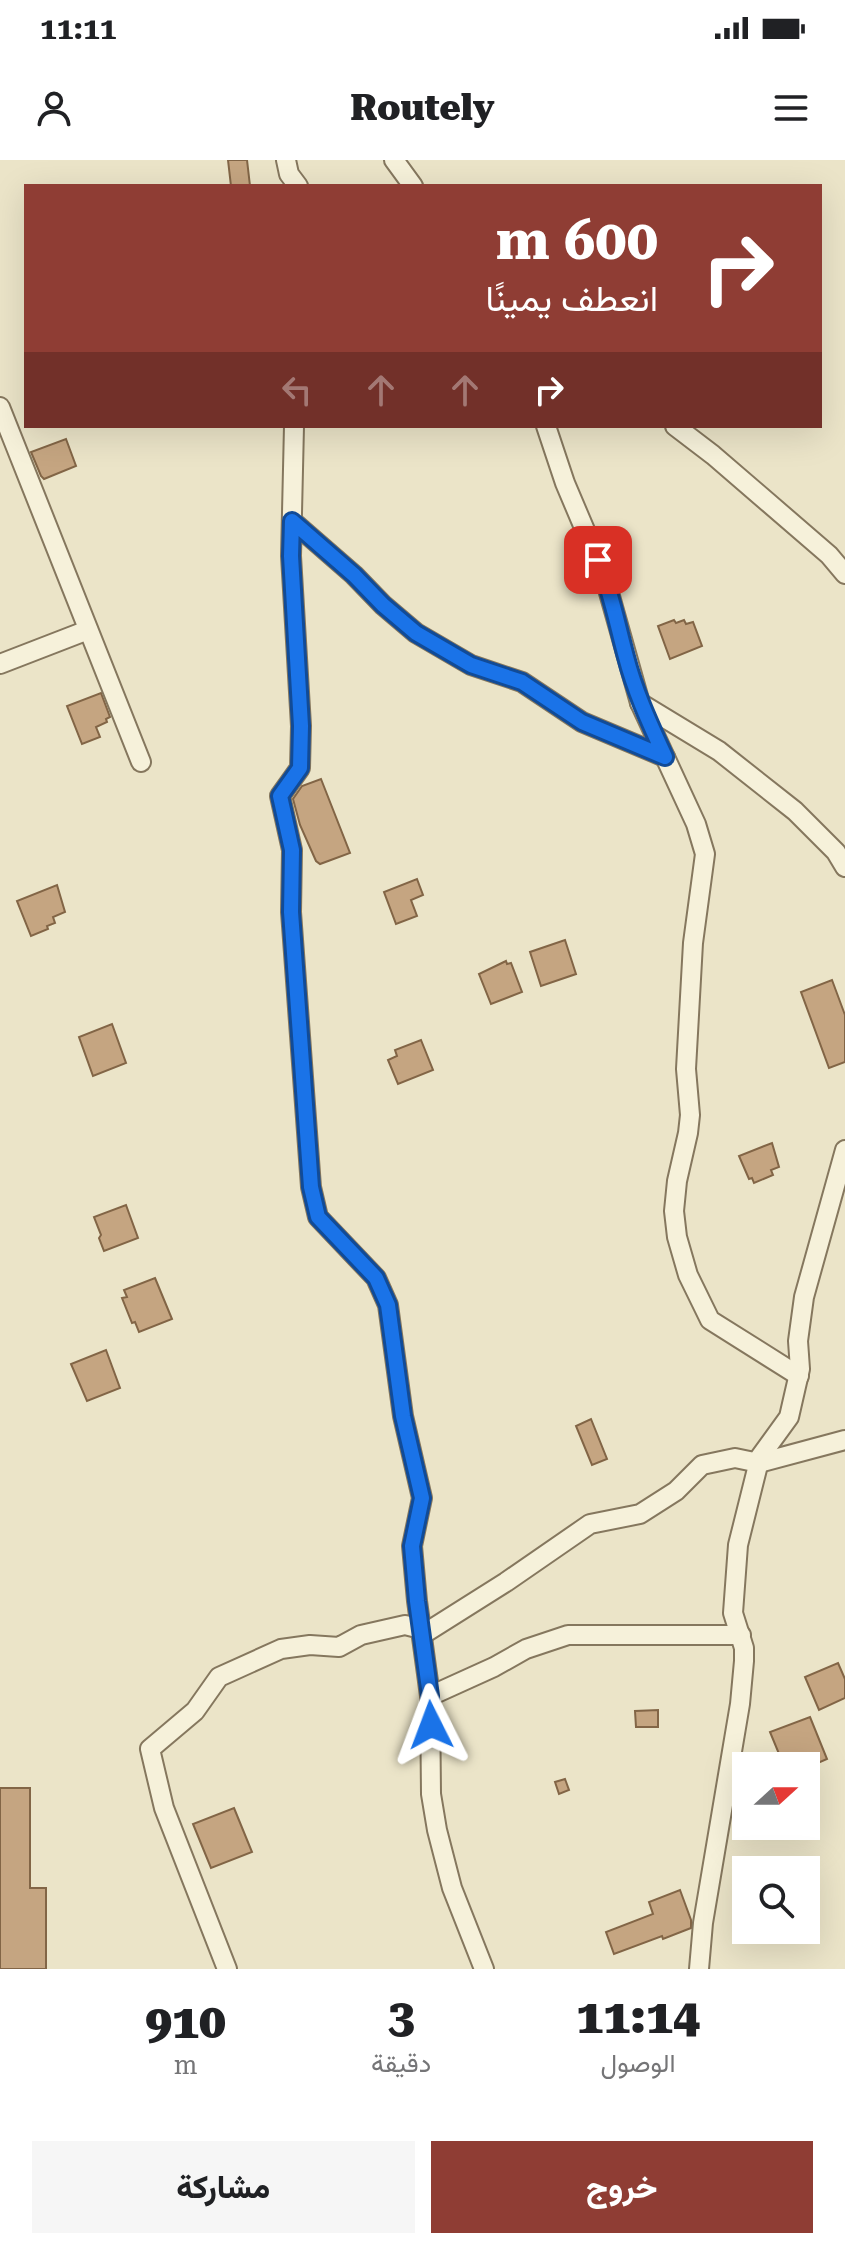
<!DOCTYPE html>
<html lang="ar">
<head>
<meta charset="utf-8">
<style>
	:root { --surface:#fff; --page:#f6f6f6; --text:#202124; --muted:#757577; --accent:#8f3d34 }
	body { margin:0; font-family:"Roboto Serif",Vazirmatn,serif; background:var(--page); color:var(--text); direction:rtl; height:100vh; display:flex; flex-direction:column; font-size:30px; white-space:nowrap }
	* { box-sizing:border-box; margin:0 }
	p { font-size:26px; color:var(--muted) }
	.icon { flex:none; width:44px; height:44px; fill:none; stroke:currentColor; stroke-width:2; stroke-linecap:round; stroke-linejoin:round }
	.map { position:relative; height:1809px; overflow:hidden; direction:ltr }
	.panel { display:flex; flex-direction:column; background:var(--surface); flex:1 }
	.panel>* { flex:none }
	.top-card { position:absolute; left:24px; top:24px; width:798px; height:244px; border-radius:0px; box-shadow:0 8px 32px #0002; direction:rtl; background:#8f3d34; color:#fff; overflow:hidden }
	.needle { width:52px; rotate:69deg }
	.tools { position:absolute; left:732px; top:1592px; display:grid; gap:16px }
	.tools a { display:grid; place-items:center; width:88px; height:88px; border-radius:0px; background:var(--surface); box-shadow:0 8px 32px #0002; font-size:40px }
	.pin { position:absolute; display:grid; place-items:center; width:68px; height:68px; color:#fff; margin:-34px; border-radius:16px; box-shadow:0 4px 12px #0006 }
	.me { position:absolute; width:88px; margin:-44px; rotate:357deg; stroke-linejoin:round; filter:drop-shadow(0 0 6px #0008) }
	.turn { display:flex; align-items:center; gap:28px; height:168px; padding:0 32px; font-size:36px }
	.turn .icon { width:104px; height:104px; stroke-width:2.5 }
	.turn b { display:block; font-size:56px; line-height:68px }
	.lanes { display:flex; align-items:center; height:76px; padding:0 32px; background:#0003; justify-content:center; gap:40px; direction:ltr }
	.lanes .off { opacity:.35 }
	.eta { display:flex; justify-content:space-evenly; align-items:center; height:136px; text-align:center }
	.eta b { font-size:48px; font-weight:800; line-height:56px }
	.button { display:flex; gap:16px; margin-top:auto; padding:16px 32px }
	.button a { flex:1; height:92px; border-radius:0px; background:var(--accent); color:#fff; font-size:32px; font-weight:800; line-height:92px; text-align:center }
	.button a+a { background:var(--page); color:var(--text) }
	.status { display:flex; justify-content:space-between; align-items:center; height:56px; padding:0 40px; background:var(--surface); direction:ltr }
	.status svg { height:22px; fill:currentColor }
	header { display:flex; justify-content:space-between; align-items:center; height:104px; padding:0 32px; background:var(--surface); font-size:36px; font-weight:800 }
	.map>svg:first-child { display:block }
</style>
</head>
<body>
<div class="status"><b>11:11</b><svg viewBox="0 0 49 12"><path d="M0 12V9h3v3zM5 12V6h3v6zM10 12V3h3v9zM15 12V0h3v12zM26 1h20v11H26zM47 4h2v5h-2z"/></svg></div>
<header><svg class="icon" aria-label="menu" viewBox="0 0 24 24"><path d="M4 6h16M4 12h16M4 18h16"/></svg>Routely<svg class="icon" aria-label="person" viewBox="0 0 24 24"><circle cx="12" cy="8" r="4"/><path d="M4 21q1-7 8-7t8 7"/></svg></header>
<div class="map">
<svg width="845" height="1809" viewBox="0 0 845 1809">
	<rect width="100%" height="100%" fill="#ebe4c8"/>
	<!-- building -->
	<g fill="#c5a581" stroke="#826546" stroke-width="2">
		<polygon points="228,0 247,0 250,26 231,26"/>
		<polygon points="66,279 76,306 44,319 41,316 31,292"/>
		<polygon points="674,460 676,463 684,460 686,464 693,462 702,486 670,499 658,466"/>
		<polygon points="101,533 110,557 106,559 107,562 96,567 100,577 82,584 67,546"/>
		<polygon points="321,619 350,693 320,704 316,701 300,665 293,639 302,626"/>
		<polygon points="417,719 423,735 411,740 417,756 396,764 384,732"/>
		<polygon points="57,725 65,752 53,757 55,763 47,766 48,769 31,776 17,741"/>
		<polygon points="565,780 576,814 541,826 530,792"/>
		<polygon points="506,801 507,804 511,803 522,832 491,844 479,814"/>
		<polygon points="832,820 845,855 845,902 829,908 801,832"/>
		<polygon points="112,864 126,903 93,916 79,877"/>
		<polygon points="421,880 433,910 398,924 388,900 397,896 395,890"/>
		<polygon points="772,983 779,1007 771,1010 773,1015 754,1023 752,1018 749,1019 739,996"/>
		<polygon points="126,1045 138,1078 104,1091 99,1078 101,1075 94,1057"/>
		<polygon points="155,1118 172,1159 139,1172 135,1162 132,1163 122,1138 127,1137 124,1130"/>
		<polygon points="106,1190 120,1228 87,1241 71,1204"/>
		<polygon points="591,1259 607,1299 592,1305 576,1266"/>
		<polygon points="838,1503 845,1519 845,1538 819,1550 805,1517"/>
		<polygon points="658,1550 658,1567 636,1567 635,1551"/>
		<polygon points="810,1557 827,1599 811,1606 784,1606 770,1572"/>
		<polygon points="565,1619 569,1630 559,1634 555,1622"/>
		<polygon points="0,1628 30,1628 30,1728 46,1728 46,1809 0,1809"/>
		<polygon points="234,1648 252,1692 211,1708 193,1664"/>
		<polygon points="680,1730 691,1760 691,1768 663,1779 662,1776 614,1794 606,1772 653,1754 649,1742"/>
	</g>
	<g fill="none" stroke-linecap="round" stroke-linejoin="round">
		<defs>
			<g id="minor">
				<polyline points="286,0 289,14 298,26"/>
				<polyline points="394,0 413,26"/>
				<polyline points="0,247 141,602"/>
				<polyline points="294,266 291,396 301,566 300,608 280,636 292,690 291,752 311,1027 318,1057 376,1118 388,1145 403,1256 422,1338 412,1386 417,1441 430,1536 431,1634 437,1670 452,1728 484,1809"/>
				<polyline points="546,266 565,323 604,415 640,543 696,664 705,694 693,783 686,909 690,955 688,973 677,1021 674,1051 677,1077 688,1115 710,1160 799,1216"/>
				<polyline points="675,266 713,295 829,395 845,414"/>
				<polyline points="292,361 354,415 383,445 416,473 471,505 522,522 582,562 665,597"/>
				<polyline points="0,504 88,470"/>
				<polyline points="640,543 719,591 795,651 836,692 845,707"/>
				<polyline points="422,1475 506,1422 590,1364 640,1354 676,1331 702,1305 735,1298 759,1303 845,1280"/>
				<polyline points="430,1536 494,1507 526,1489 568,1475 741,1475"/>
				<polyline points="227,1809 164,1648 150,1589 195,1551 219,1517 281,1489 310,1485 339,1487 361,1475 405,1465 421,1469"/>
				<polyline points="699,1809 703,1763 740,1544 744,1501 744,1488 733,1453 738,1385 760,1297 789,1257 800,1209 798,1181 804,1137 845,990"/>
			</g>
		</defs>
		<!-- minor casing -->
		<use href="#minor" stroke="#85775e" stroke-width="22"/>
		<!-- minor -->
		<use href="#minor" stroke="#f6f1da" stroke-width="18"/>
	</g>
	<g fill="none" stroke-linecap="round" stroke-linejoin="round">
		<defs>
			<path id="route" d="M431 1565 430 1536 417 1441 412 1386 422 1338 403 1256 388 1145 376 1118 318 1057 311 1027 291 752 292 690 280 636 300 608 301 566 291 396 292 361 354 415 383 445 416 473 471 505 522 522 582 562 665 597C650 564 635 532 626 497 617 464 611 431 598 400"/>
		</defs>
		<!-- route casing -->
		<use href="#route" stroke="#114b97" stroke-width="20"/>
		<!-- route -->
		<use href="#route" stroke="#1a73e8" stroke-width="14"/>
	</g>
</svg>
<div class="tools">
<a><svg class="needle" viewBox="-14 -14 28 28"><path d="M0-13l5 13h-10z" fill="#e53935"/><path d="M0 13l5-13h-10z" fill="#757577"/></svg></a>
<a><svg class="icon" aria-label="search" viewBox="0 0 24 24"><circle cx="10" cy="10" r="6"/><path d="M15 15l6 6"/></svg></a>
</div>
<div class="pin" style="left:598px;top:400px;background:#d93025"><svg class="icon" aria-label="arrive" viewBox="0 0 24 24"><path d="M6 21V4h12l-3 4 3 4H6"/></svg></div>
<svg class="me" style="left:431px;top:1565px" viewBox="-20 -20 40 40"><path d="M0-17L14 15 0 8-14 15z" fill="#1a73e8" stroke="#fff" stroke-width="4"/></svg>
<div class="top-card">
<div class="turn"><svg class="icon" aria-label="right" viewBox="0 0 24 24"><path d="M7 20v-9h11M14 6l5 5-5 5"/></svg><div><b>600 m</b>انعطف يمينًا</div></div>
<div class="lanes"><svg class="icon off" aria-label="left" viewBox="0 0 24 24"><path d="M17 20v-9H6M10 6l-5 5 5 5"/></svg><svg class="icon off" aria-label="ahead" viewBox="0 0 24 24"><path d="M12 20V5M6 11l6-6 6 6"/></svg><svg class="icon off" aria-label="ahead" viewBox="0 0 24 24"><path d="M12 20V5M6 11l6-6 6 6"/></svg><svg class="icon" aria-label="right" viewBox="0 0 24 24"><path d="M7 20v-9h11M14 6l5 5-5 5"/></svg></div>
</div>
</div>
<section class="panel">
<div class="eta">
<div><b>11:14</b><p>الوصول</p></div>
<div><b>3</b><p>دقيقة</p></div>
<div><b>910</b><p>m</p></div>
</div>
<div class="button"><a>خروج</a><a>مشاركة</a></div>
</section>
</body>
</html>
